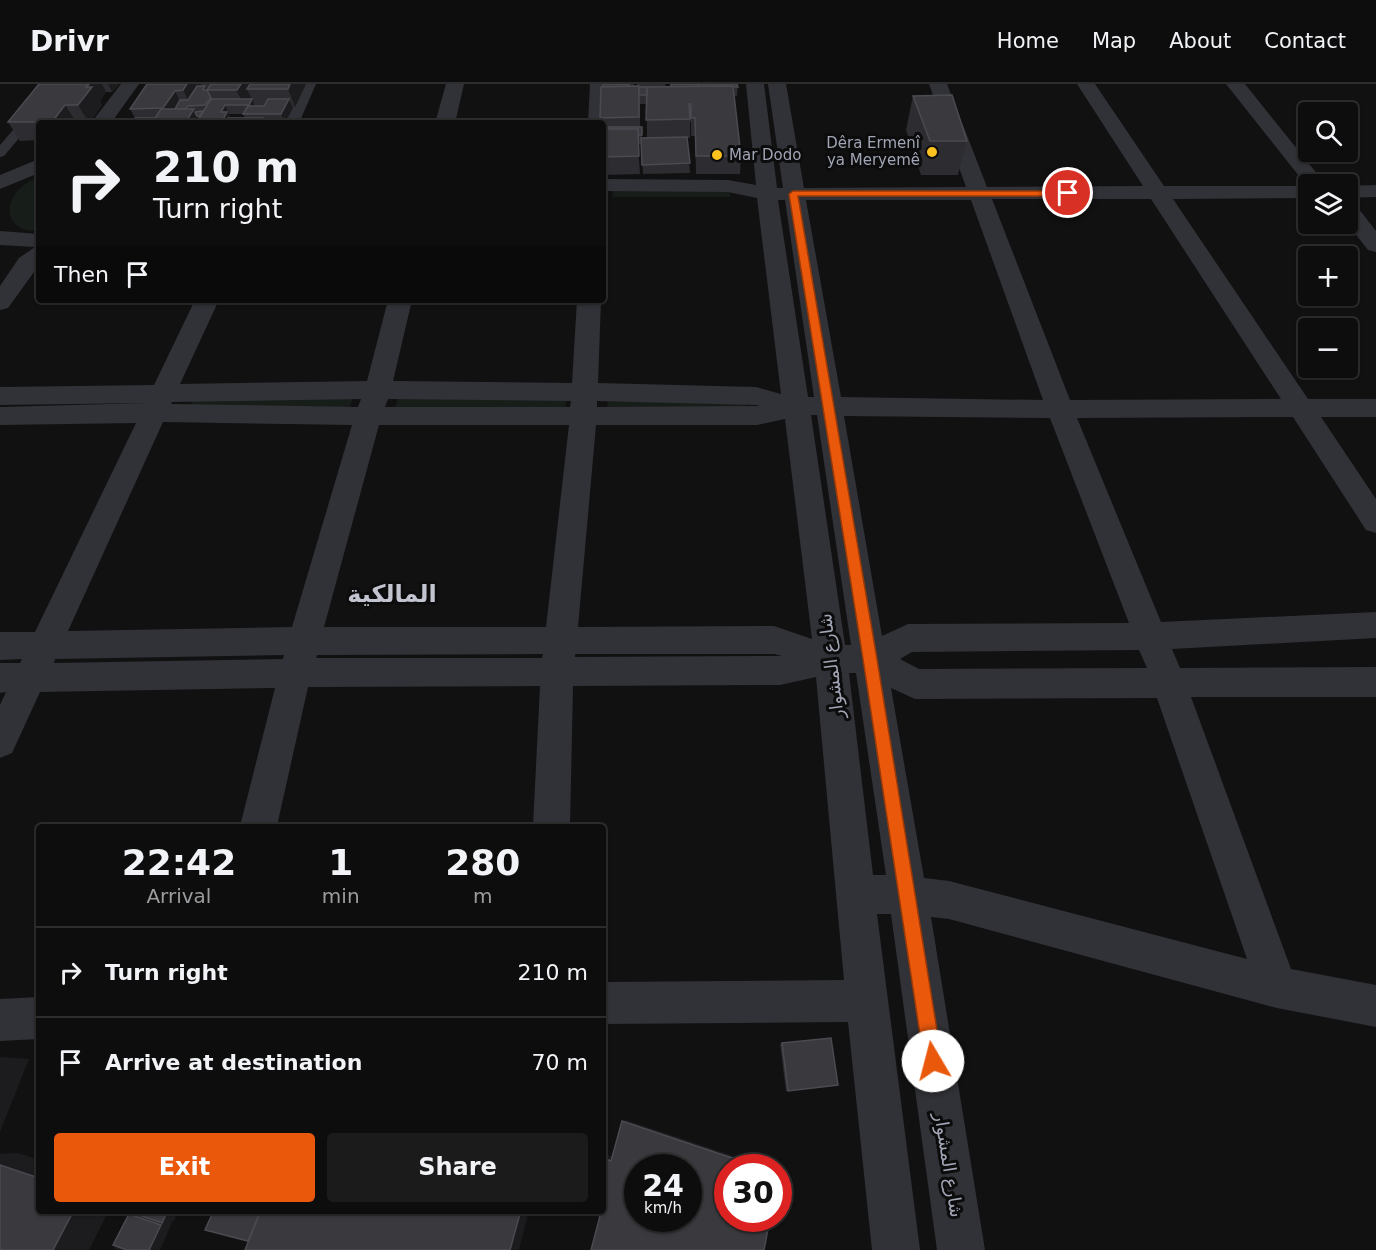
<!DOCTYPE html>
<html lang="en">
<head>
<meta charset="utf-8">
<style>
	:root { --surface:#0d0d0e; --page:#1b1b1c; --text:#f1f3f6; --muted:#9a9c9e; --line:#2d2d2e; --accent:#ea580c }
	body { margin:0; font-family:"DejaVu Sans","Noto Naskh Arabic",sans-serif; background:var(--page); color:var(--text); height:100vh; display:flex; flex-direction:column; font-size:22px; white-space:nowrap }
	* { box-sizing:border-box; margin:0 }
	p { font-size:20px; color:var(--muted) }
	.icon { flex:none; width:33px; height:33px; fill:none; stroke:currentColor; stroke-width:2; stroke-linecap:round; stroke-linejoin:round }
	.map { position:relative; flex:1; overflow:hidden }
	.side { position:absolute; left:36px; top:740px; width:570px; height:390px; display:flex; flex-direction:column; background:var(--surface); border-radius:6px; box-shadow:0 2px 4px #0004,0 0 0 2px var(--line) }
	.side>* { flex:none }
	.banner { position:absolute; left:36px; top:36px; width:570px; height:183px; border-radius:6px; box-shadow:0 2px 4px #0004,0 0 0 2px var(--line); background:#0d0d0e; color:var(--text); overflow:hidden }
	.buttons { position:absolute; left:1298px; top:18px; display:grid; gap:12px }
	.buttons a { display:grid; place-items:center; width:60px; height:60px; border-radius:6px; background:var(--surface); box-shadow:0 2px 4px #0004,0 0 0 2px var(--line); font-size:30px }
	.speed { position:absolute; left:624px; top:1070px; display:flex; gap:12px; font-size:30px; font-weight:700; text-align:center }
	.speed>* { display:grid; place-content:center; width:78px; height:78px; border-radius:50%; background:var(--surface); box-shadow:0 2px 4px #0004,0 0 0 2px var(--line); line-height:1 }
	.speed small { font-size:15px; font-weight:400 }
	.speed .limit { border:9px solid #d22; background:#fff; color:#111 }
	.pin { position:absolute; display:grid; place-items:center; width:51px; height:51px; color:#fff; margin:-26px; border:3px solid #fff; border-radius:50%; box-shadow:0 2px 6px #0007 }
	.me { position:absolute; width:66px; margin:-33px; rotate:352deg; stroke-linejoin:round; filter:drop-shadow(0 0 4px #0008) }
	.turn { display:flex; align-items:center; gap:21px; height:126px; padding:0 18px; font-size:27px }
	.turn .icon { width:78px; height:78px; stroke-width:2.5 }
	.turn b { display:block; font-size:42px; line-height:51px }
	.then { display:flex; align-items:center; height:57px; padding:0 18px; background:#0003; gap:12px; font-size:22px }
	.eta { display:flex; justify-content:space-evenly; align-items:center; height:102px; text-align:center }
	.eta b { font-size:36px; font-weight:800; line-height:42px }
	.primary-button { display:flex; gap:12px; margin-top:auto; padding:12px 18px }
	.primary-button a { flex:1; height:69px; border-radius:6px; background:var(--accent); color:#fff; font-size:24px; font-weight:800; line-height:69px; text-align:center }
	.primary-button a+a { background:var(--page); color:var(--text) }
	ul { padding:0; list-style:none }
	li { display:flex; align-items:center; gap:18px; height:90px; padding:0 18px; border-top:2px solid var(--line) }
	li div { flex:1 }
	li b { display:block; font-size:22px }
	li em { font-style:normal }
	header { display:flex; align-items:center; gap:36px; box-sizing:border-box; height:84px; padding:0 30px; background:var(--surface); border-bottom:2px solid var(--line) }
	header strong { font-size:28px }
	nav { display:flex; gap:33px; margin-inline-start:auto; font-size:21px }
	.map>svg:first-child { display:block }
</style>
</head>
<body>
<header>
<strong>Drivr</strong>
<nav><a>Home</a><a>Map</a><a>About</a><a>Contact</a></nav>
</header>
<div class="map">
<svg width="1376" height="1166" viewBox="0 0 1376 1166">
	<rect width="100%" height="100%" fill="#111112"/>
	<!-- green -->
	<g fill="#171d18">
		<path d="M39 93V147C0 150 0 107 39 93Z"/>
		<rect x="613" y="107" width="117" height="6"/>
		<polygon points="194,314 353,314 350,323 190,323"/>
		<polygon points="398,315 567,315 565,324 395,324"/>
		<polygon points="608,316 746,317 746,325 607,324"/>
	</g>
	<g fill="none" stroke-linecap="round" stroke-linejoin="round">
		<!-- lane -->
		<polygon fill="#313237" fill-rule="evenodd" points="53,0 65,0 4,72 0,73 0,61"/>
		<!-- street -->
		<g fill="#313237" fill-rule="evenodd">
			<polygon points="121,0 139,0 111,39 91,39"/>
			<polygon points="298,0 316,0 299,39 279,39"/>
			<polygon points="446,0 464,0 455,39 435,39"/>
			<polygon points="590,0 608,0 608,39 605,43 603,44 603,39 588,39"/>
			<path d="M746 0H764L777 104H783L768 0H786L804 104 966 103 929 0H947L987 103 1143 102 1077 0H1095L1164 102H1307L1226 0H1245L1318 91 1329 100H1308V114L1173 115 1308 315H1376V333H1321L1376 415V449L1366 446 1293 333 1077 334 1161 538 1376 528V554L1172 565 1180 584 1376 583V613H1191L1291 885 1376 901V943L1277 924 949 835 931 833 985 1166H937L891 830H877L920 1166H872L848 938 603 940V898L844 896 816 593 780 601 573 602 570 742H533L540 602 308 603 277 742H240L275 604 40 608 12 669 0 674V621L6 608 0 609V579H20L22 575 0 576V548H35L136 339 0 341V323L146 319 0 321V303L154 301 195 216H219L180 300 367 297 388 216H412L393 297 572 299 577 216H601L598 299 756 303 781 310 757 114 728 108 603 107V95L728 96 756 101ZM992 115H1151L1281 315 1070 316ZM778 116H785L814 313H808ZM806 116H971L1043 316 841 313ZM361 315 358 323 171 320 172 318ZM388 315 571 317 570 323H385ZM597 317 756 321 760 322 597 323ZM811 331H817L851 561H845ZM844 332 1050 334 1129 539 908 540 882 552ZM785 335 812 555 774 542 578 543 596 341H757ZM163 338 352 341 292 543 68 547ZM379 341H569L546 543H324ZM1139 566 1147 584 919 585 900 575 912 568ZM543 570 542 574H316L317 571ZM575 570H774L782 572 575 573ZM284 571 283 575 54 579 55 575ZM849 589H856L886 791H873ZM891 604 915 615 1157 614 1247 875 949 797 924 794Z"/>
			<polygon points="39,75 39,89 0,105 0,91"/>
			<polygon points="1376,101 1376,113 1347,114 1347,102"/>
			<polygon points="1347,119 1355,120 1376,147 1376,168 1368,166 1347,139"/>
			<polygon points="0,147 39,150 39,181 8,224 0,226 0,202 19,174 35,163 0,161"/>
			<polygon points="39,913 39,955 0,957 0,915"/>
		</g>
	</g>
	<!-- wall -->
	<g fill="#2d2c30" fill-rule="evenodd">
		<polygon points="39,0 119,0 112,8 106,8 100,17 102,21 89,39 39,39 39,56 20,57 8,38"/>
		<path d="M147 0H248L249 3 250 0H306L295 23H293L285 39H132L135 34 130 25ZM229 30H243L245 34H230Z"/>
		<path d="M602 0H634V2H637V0H665L666 3H671V0H738L737 12H734L741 72 740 90H696L695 52H691V38H690V54H687L690 89 643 90 641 60H638L640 90 603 91V39H601L600 34ZM640 20H647V54H642V43H640Z"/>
		<polygon points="913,12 967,57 958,91 921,91 906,46"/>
		<polygon points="782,959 838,1001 786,1007 780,960"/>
	</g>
	<!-- shaded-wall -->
	<g fill="#1c1c1e">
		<polygon points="89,0 102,0 106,8 100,17 102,21 89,39 78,21"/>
		<polygon points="108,0 119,0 112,8"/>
		<polygon points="187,0 201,0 203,5 205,2 209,11 191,22 183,6"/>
		<polygon points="233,0 248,0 250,5 247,5 251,14 247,21 244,21"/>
		<polygon points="290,0 306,0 295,23 288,5"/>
		<polygon points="175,7 184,25 178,33 163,24"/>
		<polygon points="252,15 256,24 253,30 249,21"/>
		<polygon points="289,15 293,24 285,39 281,30"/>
		<polygon points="65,21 77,39 52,39 52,38"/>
		<polygon points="225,21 232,37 231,39 221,39 221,28"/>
		<polygon points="188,22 191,28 194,25 201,39 184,39 181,33"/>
		<polygon points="0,973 29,975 0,1048"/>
		<polygon points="626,1036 767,1083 759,1083 622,1037"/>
		<polygon points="18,1069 39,1076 39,1094 0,1081 0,1070"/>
		<polygon points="603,1069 616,1074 611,1077 603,1074"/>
		<polygon points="74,1126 109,1126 89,1166 53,1166"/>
		<polygon points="178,1126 174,1137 170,1138 172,1139 160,1166 149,1166 129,1130 141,1127"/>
		<polygon points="521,1126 529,1126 519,1166 510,1166"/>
		<polygon points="126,1160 141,1166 119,1166 113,1164"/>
	</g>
	<!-- building -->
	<g fill="#39393e" stroke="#4a4a51" stroke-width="1.5" fill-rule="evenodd">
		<polygon points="39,0 89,0 86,3 92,3 78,21 65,21 52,38 8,38"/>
		<polygon points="147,0 187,0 183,6 175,7 163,24 130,25"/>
		<polygon points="211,0 241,0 237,6 207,6"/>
		<polygon points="250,0 290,0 288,5 247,5"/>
		<rect x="603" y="0" width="26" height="3"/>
		<rect x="671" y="0" width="27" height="3"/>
		<polygon points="698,0 737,0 738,3 699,3"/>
		<polygon points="197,2 205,2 203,6 207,6 211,14 205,21 188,22 186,25 175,25 180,16 188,16"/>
		<polygon points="639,2 639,33 600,34 601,3"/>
		<polygon points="733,2 741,72 696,72 695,34 691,34 691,20 689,20 690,35 646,36 647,3"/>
		<rect x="639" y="3" width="8" height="8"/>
		<polygon points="952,11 967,57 930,57 913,12"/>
		<polygon points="211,15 252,15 249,21 225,21 221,28 227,28 221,39 196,39"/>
		<polygon points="268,15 289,15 281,30 243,30 248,22 264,22"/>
		<polygon points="161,25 194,25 185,39 152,39"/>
		<polygon points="203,27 200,32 197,32 195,28"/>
		<polygon points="135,34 155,34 152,39 132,39"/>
		<polygon points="228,34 263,34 261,37 266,37 266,38 265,37 246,38 245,39 224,39"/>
		<polygon points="265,37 265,39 245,39 246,38"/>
		<polygon points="603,43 642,43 642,51 638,51 638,45 603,45"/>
		<polygon points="603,45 638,45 639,72 603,73"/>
		<polygon points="687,53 690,79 642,81 641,54"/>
		<polygon points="831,954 838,1001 788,1007 782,959"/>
		<path d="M622 1037 759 1083H728V1134H770L764 1166H591L600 1132 584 1126H603V1074L611 1077ZM638 1083H688V1134H638Z"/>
		<polygon points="0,1081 39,1094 39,1126 74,1126 53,1166 0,1166"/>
		<polygon points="131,1126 168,1126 162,1139 130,1128"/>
		<polygon points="214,1126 261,1126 248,1157 205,1146"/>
		<polygon points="261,1126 521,1126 510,1166 245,1166"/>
		<polygon points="129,1130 161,1141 149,1166 127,1166 113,1161"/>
	</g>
	<!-- route -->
	<polygon fill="#ea580c" stroke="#983908" stroke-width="1.5" points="793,107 1068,107 1072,109 1068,112 798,112 877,575 942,977 939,983 933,986 926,983 924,977 863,575 789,110"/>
	<!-- markers -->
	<g fill="#fbc21f" stroke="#0c0c0d" stroke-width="2">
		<circle cx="932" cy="68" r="6"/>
		<circle cx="717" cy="71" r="6"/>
	</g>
	<g text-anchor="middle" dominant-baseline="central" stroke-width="6" stroke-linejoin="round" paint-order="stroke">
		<!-- far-poi labels -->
		<g font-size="15" fill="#a1a5b4" stroke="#0c0c0d" text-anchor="end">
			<text x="920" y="59">Dêra Ermenî<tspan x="920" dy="17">ya Meryemê</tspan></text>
			<text x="729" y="71" text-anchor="start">Mar Dodo</text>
		</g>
		<!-- street labels -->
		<g font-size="18" fill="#a1a5b4" stroke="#0c0c0d">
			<text transform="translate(831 582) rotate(-97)">شارع المشوار</text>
			<text transform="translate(949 1081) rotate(81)">شارع المشوار</text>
		</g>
		<!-- district labels -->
		<g font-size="24" font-weight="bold" fill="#c2c5d0" stroke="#0c0c0d">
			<text x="392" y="510">المالكية</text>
		</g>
	</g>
</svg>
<div class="buttons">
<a><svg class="icon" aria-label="search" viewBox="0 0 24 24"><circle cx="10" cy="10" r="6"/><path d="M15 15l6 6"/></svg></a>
<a><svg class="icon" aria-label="layers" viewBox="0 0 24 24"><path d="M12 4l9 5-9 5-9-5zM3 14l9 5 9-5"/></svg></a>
<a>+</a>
<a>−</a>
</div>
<div class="speed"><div>24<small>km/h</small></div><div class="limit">30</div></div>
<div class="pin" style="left:1068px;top:109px;background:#d93025"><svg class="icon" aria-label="arrive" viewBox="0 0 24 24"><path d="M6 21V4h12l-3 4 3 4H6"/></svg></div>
<svg class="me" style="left:933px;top:977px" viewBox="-20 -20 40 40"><circle r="19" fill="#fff"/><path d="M0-13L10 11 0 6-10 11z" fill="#ea580c"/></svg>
<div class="banner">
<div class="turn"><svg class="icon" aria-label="right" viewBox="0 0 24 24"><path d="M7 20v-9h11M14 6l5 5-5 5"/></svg><div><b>210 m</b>Turn right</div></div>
<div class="then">Then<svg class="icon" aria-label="arrive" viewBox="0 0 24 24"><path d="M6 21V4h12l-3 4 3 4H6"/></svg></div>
</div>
<section class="side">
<div class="eta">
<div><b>22:42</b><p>Arrival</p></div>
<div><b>1</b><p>min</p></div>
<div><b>280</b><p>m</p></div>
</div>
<ul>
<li><svg class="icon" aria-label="right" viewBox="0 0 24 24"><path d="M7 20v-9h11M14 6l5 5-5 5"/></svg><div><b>Turn right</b></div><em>210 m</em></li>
<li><svg class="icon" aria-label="arrive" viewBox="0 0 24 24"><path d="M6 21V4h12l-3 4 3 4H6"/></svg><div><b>Arrive at destination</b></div><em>70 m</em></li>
</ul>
<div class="primary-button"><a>Exit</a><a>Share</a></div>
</section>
</div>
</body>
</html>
